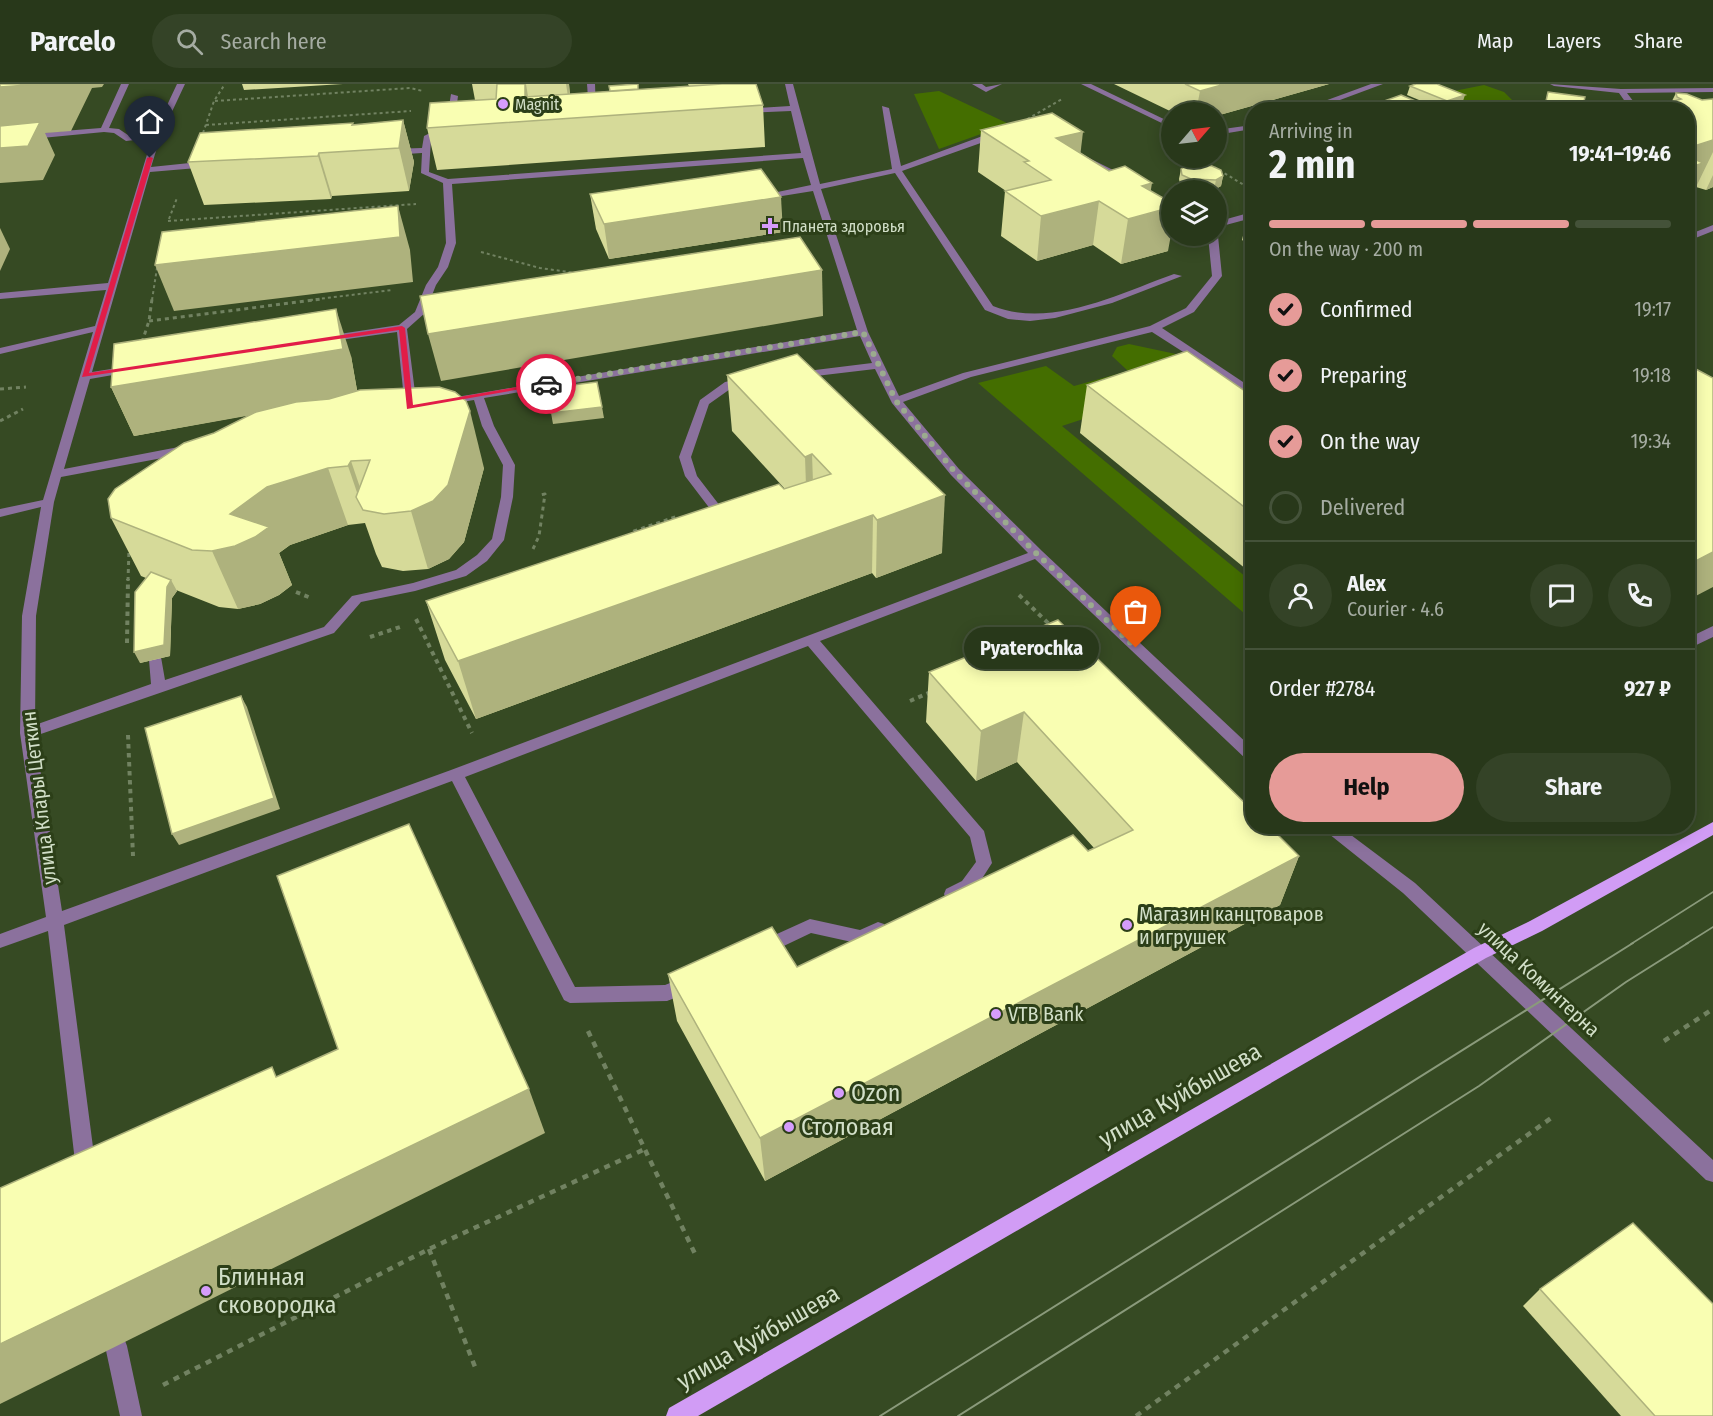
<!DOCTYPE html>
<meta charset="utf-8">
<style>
:root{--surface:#28381a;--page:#344327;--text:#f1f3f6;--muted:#a5aca2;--line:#445239;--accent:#e69b98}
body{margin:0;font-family:"Fira Sans Condensed",sans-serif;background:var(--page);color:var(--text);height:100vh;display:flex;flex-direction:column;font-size:22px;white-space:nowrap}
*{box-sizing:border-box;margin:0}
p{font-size:20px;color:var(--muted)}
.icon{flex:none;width:33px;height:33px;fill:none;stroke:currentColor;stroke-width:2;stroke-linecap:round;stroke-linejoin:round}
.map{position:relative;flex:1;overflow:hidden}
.side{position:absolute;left:1245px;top:18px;width:450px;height:732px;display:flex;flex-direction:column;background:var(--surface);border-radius:24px;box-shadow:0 3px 15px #0003,0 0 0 2px var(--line)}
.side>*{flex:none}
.needle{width:39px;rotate:62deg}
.buttons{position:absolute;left:1161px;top:18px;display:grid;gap:12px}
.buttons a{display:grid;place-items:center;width:66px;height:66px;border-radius:50%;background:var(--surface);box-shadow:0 3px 15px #0003,0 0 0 2px var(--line);font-size:30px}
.pin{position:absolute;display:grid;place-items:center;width:51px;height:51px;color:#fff;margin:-62px -26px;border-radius:50% 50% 50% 0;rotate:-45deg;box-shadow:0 0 6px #0007}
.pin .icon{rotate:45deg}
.courier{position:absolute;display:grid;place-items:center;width:60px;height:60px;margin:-30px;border:4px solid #e11d48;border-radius:50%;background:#fff;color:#222;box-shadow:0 2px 8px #0007}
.bubble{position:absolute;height:42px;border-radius:21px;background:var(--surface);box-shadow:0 3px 15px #0003,0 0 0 2px var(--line);font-size:20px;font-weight:700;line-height:42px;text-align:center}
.overview em{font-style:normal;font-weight:700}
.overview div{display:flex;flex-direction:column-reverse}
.overview{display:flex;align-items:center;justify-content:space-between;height:102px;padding:0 24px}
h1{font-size:39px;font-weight:700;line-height:45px}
.bar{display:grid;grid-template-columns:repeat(4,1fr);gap:9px 6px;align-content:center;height:72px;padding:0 24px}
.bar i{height:8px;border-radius:4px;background:var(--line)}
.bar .current{background:var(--accent)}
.bar p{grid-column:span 4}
.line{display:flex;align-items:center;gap:15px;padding:0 24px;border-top:2px solid var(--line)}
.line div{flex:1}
.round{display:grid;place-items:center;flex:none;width:63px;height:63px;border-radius:32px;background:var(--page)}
ol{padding:0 24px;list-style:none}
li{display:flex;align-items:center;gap:18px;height:66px}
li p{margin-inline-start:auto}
li .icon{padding:6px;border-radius:50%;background:var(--accent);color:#111;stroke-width:4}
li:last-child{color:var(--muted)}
li i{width:33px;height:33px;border:3px solid var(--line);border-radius:50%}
.cta{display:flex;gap:12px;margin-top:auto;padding:12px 24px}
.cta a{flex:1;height:69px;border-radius:36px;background:var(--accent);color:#111;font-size:24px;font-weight:700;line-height:69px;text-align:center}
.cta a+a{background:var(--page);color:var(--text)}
header{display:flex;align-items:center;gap:36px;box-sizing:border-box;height:84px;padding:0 30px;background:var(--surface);border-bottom:2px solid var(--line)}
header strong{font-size:28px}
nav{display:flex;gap:33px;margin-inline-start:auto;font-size:21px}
.search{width:420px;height:54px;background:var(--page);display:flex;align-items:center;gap:15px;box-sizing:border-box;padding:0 21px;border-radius:33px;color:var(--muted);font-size:22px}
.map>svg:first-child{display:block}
.green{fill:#446e00}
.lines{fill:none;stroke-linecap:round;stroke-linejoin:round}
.path-far3{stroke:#718261;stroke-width:2;stroke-dasharray:3 3;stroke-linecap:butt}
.path-far2{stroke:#718261;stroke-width:3;stroke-dasharray:4 4;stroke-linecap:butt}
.path-far1{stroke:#718261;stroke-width:4;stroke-dasharray:4.5 4.5;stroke-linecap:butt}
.path{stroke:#718261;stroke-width:4.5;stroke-dasharray:6 6;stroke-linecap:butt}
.minor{fill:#8b719d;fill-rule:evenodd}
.major{fill:#d19cf5;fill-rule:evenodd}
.tram-far1{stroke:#8a9a7b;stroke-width:1.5}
.tram{stroke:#8a9a7b;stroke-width:2}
.wall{fill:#d6da99}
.shaded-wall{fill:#aeb27d}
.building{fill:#f9feb2;stroke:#aeb27d;stroke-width:1.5}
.route{fill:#e11d48}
.done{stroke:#9bab8e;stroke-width:6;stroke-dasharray:0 10.8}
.poi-dot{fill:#d59cfb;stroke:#2c3f18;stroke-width:2}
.labels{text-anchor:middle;stroke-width:6;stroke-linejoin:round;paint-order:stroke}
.far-poi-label{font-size:16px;fill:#d2dfc8;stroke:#2c3f18;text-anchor:start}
.street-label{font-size:20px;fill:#d2dfc8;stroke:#2c3f18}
.poi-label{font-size:20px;fill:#d2dfc8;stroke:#2c3f18;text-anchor:start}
.near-poi-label{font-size:24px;fill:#d2dfc8;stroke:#2c3f18;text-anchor:start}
.near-street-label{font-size:24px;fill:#d2dfc8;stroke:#2c3f18}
</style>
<header>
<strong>Parcelo</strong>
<div class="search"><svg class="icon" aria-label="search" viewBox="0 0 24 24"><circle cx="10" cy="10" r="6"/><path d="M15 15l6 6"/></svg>Search here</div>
<nav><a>Map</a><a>Layers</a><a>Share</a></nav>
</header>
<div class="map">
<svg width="1713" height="1332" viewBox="0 0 1713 1332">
<rect width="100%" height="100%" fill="#364a23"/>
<!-- green -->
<g class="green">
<polygon points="1484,1 1504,8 1512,16 1490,25 1482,25 1444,9"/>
<polygon points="939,7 1009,40 939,65 914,10"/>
<polygon points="1129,260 1176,270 1214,292 1062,342 1252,498 1252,536 978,299 1046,282 1074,302 1128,287 1112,272 1117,263"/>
</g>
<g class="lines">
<!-- path-far3 -->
<g class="path-far3">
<polyline points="215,17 410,4 423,7"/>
<polyline points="1022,38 1062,15"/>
<polyline points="206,41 411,27"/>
<polyline points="203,49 214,17 225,0"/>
<polyline points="1204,77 1244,101"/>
<polyline points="169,135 177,114"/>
<polyline points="168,137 416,120"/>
<polyline points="481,168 540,184 576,189"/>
<polyline points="152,216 157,184"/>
<polyline points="310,216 392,206"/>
</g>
<!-- path-far2 -->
<g class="path-far2">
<polyline points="149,237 322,215"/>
<polyline points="142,258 149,237 152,215"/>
<polyline points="0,305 26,303"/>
<polyline points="0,337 23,325"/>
<polyline points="628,453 634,447 678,432"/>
<polyline points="533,465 539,452 545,410 540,411"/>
<polyline points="128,497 129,465"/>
</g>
<!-- path-far1 -->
<g class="path-far1">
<polyline points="296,508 311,514"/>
<polyline points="1019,511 1050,541"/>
<polyline points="416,535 472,649"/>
<polyline points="370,553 403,542"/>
<polyline points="127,559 128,495"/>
<polyline points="910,617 933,607"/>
<polyline points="128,651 133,772"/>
</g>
<!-- path -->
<g class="path">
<polyline points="588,947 697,1174"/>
<polyline points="1664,957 1713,925"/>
<polyline points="429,1165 477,1288"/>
<polyline points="163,1301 429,1165 645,1065"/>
<polyline points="1136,1332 1554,1032"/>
</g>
<!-- minor -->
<g class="minor">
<path d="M121 0H129L109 44 119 45 128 51 154 49 177 0H185L161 51 151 83 209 77 213 80 209 83 150 88 92 288 130 282 135 285 130 288 90 295 64 385 189 361 195 365 189 369 61 393 54 418 36 532 35 641 151 600 149 576 151 573H161L165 596 324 543 352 512 413 499 456 486 477 471 492 455 501 413 503 381 482 342 474 316 443 321 439 320V316L857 246 813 107 758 116 753 113 811 101 803 74 452 100 456 159 448 183 436 201 425 229 407 245 417 324 415 326 411 327 405 324 397 248 326 258 321 255 326 252 399 241 415 228 426 201 438 183 446 159 443 99 421 89 422 69 391 71 387 68 391 65 422 64 424 52 446 41 451 10 458 12 454 42 431 55 429 88 448 95 801 69 791 27 744 29 740 27 744 25 790 22 785 0H793L820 100 892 85 882 22 889 24 901 82 988 50 1001 51V55H992L902 87 993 222C1051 245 1118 210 1174 190L1182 192 1112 219 1055 234 1030 237 1008 235 985 226 895 89 821 105 868 248 899 312 963 289 1150 242 1186 224 1212 192 1208 152H1218L1222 192 1194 228 1162 244 1252 304V312L1152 248 971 293 903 318 959 385 1042 467 1252 664V677L1247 676 1035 475 820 557 984 747 992 779 974 807 952 817 946 815 944 810 946 805 962 797 976 778 970 753 808 562 465 693 575 903 665 901 690 891 696 893 699 898C694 908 677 913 667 917L570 919 564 916 452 697 64 841 96 1086 93 1093 86 1095 79 1093 76 1086 48 847 0 864V850L46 833 20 649 22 532 41 423 0 433V425L43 416 93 248 0 270V264L95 242 106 206 0 215V209L108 199 152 54 126 57 114 49 104 48 0 58V52L101 44ZM860 252 872 279 799 288 794 291 799 294 875 285 892 319 951 391 1028 469 451 686 62 827 35 652 334 549 361 518 415 507 466 492 487 477 504 456 513 413 515 381 494 342 484 314Z"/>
<polygon points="587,0 595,0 596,29 589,27"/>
<polygon points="972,0 982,0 986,3 1002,0 986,8"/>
<polygon points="1081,0 1091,0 1172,39 1172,44"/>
<polygon points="1371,0 1383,0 1313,26 1300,26"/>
<polygon points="1550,0 1621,5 1713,4 1713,8 1627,9 1640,26 1631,26 1619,9 1554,2"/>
<polygon points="1252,41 1252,45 1216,51 1216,46"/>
<polygon points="1083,71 1131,95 1132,97 1125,99 1080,76 1079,74"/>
<polygon points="1252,128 1252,134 1222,142 1216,147 1216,138"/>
<polygon points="1713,141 1713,147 1688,157 1688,151"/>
<polygon points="748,293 754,296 752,298 733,303 709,320 691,373 697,392 727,431 721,435 717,434 685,392 679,373 700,316 725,298"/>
<polygon points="1713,542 1713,553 1688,565 1688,554"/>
<polygon points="1319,742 1339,742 1415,799 1713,1076 1713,1098 1706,1096 1403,809"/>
<polygon points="810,835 860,846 878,838 884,840 886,845 884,850 861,860 811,849 769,869 763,871 757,869 754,864 757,859"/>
<polygon points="116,1251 124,1254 127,1262 142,1332 120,1332 105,1262 108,1254"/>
</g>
<!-- major -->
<polygon class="major" points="1713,738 1713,751 1542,847 1486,874 698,1332 666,1332 669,1324 1474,864 1530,837"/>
<!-- tram-far1 -->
<g class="tram-far1">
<polyline points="1631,860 1713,808"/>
<polyline points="1686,860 1713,843"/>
</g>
<!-- tram -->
<g class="tram">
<polyline points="880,1332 1633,859"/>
<polyline points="958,1332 1479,1002 1626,898 1688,859"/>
</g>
</g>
<!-- wall -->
<g class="wall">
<polygon points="242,0 343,0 244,6"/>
<polygon points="472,0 569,0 570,10 689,2 688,0 756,0 763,21 765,63 437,86 427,44 475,16"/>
<polygon points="1114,0 1329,0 1216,32 1216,28 1172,28"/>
<polygon points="1410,2 1462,20 1447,26 1443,26 1407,11"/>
<polygon points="1676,9 1702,16 1713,15 1713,103 1706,106 1696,103 1691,105 1688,112 1688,26 1644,26 1647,18 1663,20 1672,17"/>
<polygon points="403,36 414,78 409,107 332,112 331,115 204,121 188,78 353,39 353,41"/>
<polygon points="981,46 1081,69 1109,87 1151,107 1168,167 1121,180 1093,161 1037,177 1001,152 1005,107 1006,107 978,88"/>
<polygon points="1181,85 1223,92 1221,102 1214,106 1189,105 1180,100 1179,95"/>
<polygon points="590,110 783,148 609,175 596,145"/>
<polygon points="1252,112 1252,163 1242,156"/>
<polygon points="351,272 357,306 484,384 464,458 449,475 428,485 403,487 382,483 376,470 365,439 348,441 290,461 279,469 292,501 279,511 260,520 238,525 219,523 176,506 177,507 172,514 170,572 140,579 146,494 141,492 111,434 214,349 249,331 134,352 111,303"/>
<polygon points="727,291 942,469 876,494 872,489 476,635 445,576 426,517 785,405 732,347"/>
<polygon points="1087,301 1252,312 1252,490 1080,349"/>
<polygon points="1058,536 1299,772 1280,821 765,1097 677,937 668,890 797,883 1094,764 1017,678 976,697 926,638 929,588"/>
<polygon points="1540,1205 1713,1332 1621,1332 1523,1222"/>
</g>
<!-- shaded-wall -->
<g class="shaded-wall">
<polygon points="42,0 104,0 102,3 92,4 71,47 45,49 55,71 43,96 0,99 0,3"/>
<polygon points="525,0 526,0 532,37 525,13"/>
<polygon points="566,0 569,0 571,32"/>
<polygon points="1225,0 1329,0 1216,32 1216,28 1196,28 1200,7"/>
<polygon points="1465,11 1462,20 1445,26 1447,17"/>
<polygon points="403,36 414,78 409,107 399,64"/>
<polygon points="1083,48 1078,90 1056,54"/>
<polygon points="1713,56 1713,68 1696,103 1691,105 1688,112 1688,64"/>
<polygon points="319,69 332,112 331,115 318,72"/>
<polygon points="1713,91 1713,103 1706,106"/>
<polygon points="1223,92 1221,102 1214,106 1216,96"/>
<polygon points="1152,99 1147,130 1172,123 1172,145 1168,167 1121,180 1128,135 1142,102"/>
<polygon points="781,113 783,148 609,175 604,140"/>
<polygon points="1099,117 1093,161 1037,177 1041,132"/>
<polygon points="398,122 410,166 413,198 174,227 155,181"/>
<polygon points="0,144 10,165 0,187"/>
<polygon points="822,186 823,232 441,297 428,250"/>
<polygon points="336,225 351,272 358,312 134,352 111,303"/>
<polygon points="602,323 604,334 553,340 551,329"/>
<polygon points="470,327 484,384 464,458 449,475 428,485 411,427"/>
<polygon points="812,370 814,427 807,430 805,373"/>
<polygon points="351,377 368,427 363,426 348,382"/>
<polygon points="328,384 348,441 290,461 279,469 292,501 279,511 260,520 238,525 212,467 230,430 267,403"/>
<polygon points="945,411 942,469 876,494 877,436"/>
<polygon points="873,431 872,489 476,635 458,577"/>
<polygon points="1713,468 1713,503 1688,516 1688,481"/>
<polygon points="171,496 177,507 172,514 170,572 140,579 134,568"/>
<polygon points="241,612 247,623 280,725 179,761 172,750"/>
<polygon points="1024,628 1017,678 976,697 981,647"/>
<polygon points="1299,772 1280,821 765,1097 760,1054"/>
<polygon points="529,1005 545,1049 0,1320 0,1260"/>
</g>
<!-- building -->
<g class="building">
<polygon points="0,0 42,0 0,3"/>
<polygon points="497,0 525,0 525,13 722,0 756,0 763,21 427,44 430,19 496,15"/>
<polygon points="638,0 638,5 610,7 609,2"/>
<polygon points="1185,0 1225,0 1200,7"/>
<polygon points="1416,0 1437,0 1465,11 1447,17 1410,2"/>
<polygon points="1548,8 1585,13 1582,26 1544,26"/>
<polygon points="1676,9 1687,10 1702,16 1713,15 1713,56 1688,64 1688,26 1645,26 1653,23 1648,21 1647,18 1663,20 1681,15 1677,13"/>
<polygon points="1401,11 1437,26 1359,26"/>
<polygon points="1052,29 1083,48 1056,54 1109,87 1125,82 1152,99 1142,102 1172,119 1172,123 1128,135 1099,117 1041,132 1005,107 1051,96 1024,78 1029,77 981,46"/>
<polygon points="403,36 399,64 319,69 318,72 188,78 200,49 353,39 352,41"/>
<polygon points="40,38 28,62 0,64 0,42"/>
<polygon points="1688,72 1703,79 1688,84"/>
<polygon points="1199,80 1212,82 1221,86 1223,92 1216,96 1191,95 1182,91 1181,85 1187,81"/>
<polygon points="761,85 781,113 604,140 590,110"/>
<polygon points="398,122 400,153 155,181 162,148"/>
<polygon points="800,153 822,186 428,250 420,212"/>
<polygon points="336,225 343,265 111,303 114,260"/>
<polygon points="1187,267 1252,312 1252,429 1087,301"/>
<polygon points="797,270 945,411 877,436 873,431 458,577 426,517 779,400 784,405 831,390 812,370 805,373 727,291"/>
<polygon points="1692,283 1713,294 1713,468 1688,481 1688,285"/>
<polygon points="597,298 602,323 551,329 548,304"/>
<polygon points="439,303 455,308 466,317 470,327 448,401 433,417 411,427 384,430 363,426 356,413 370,376 351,377 348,382 328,384 267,403 230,430 269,443 255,453 235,462 212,467 192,466 111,434 108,415 115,405 184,359 214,349 256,328 296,318 329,315 360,306"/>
<polygon points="151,488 171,496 167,503 164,561 134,568 135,508"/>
<polygon points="1058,536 1252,726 1252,742 1269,742 1299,772 760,1054 668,890 772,843 797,883 1073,751 1088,767 1133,746 1024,628 981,647 929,588"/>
<polygon points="241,612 274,714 172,750 145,644"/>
<polygon points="409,740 529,1005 0,1260 0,1104 272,983 276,993 338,965 277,792"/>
<polygon points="1633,1139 1713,1220 1713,1332 1655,1332 1540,1205"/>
</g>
<!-- route -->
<polygon class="route" points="150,73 153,74 89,289 402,242 405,244 413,321 546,298 550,300 407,325 399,246 82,293 147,74"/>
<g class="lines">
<!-- done -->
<polyline class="done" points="546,300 863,248 896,317 955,388 1037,470 1136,564"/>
</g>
<!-- markers -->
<g class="poi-dot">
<circle cx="503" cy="20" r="6"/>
<path d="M767 133h6v6h6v6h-6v6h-6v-6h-6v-6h6z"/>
<circle cx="1127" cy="841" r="6"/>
<circle cx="996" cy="930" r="6"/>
<circle cx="839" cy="1009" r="6"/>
<circle cx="789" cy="1043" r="6"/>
<circle cx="206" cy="1207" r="6"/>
</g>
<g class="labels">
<!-- far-poi labels -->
<g class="far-poi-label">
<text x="515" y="26">Magnit</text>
<text x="782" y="148">Планета здоровья</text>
</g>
<!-- street labels -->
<g class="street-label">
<text transform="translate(39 714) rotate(-97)" y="7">улица Клары Цеткин</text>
<text transform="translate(1539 895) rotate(43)" y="7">улица Коминтерна</text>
</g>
<!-- poi labels -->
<g class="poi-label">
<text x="1139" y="837">Магазин канцтоваров<tspan x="1139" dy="23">и игрушек</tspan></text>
<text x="1008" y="937">VTB Bank</text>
</g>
<!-- near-poi labels -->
<g class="near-poi-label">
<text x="851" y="1017">Ozon</text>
<text x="801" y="1051">Столовая</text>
<text x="218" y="1201">Блинная<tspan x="218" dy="28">сковородка</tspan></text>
</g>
<!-- near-street labels -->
<g class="near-street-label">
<text transform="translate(1180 1011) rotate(-30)" y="8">улица Куйбышева</text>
<text transform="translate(758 1253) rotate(-30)" y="8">улица Куйбышева</text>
</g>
</g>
</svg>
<div class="buttons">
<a><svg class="needle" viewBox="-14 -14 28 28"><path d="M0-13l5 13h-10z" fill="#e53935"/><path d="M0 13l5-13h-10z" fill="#a5aca2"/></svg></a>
<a><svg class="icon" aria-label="layers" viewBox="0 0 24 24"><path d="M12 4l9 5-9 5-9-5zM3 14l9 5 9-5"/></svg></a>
</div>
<div class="pin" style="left:1136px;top:564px;background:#ea580c"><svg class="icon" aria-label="bag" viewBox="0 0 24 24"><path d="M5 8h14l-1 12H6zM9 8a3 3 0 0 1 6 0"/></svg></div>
<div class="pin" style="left:150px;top:74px;background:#1f2937"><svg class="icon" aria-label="home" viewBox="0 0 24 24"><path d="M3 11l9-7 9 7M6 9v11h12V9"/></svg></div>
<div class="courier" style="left:546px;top:300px"><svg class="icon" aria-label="car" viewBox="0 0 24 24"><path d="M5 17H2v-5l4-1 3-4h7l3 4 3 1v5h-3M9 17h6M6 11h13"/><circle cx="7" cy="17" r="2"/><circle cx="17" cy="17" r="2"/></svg></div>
<div class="bubble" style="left:964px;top:543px;width:135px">Pyaterochka</div>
<section class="side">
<div class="overview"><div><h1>2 min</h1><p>Arriving in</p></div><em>19:41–19:46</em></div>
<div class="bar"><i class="current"></i><i class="current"></i><i class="current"></i><i></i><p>On the way · 200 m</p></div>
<ol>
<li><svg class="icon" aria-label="check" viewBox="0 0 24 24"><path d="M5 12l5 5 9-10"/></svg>Confirmed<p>19:17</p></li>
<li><svg class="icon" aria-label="check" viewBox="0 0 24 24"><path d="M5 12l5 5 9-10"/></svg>Preparing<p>19:18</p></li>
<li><svg class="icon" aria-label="check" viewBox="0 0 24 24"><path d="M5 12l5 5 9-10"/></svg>On the way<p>19:34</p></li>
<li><i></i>Delivered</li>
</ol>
<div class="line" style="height:108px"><a class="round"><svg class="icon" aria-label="person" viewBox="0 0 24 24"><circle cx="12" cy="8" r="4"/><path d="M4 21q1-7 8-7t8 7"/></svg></a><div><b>Alex</b><p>Courier · 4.6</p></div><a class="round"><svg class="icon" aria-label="chat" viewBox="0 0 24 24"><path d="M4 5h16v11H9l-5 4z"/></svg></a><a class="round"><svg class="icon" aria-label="phone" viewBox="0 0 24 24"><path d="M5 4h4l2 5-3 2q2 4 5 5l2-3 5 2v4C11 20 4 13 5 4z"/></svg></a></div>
<div class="line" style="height:78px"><div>Order #2784</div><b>927 ₽</b></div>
<div class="cta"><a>Help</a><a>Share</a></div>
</section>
</div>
